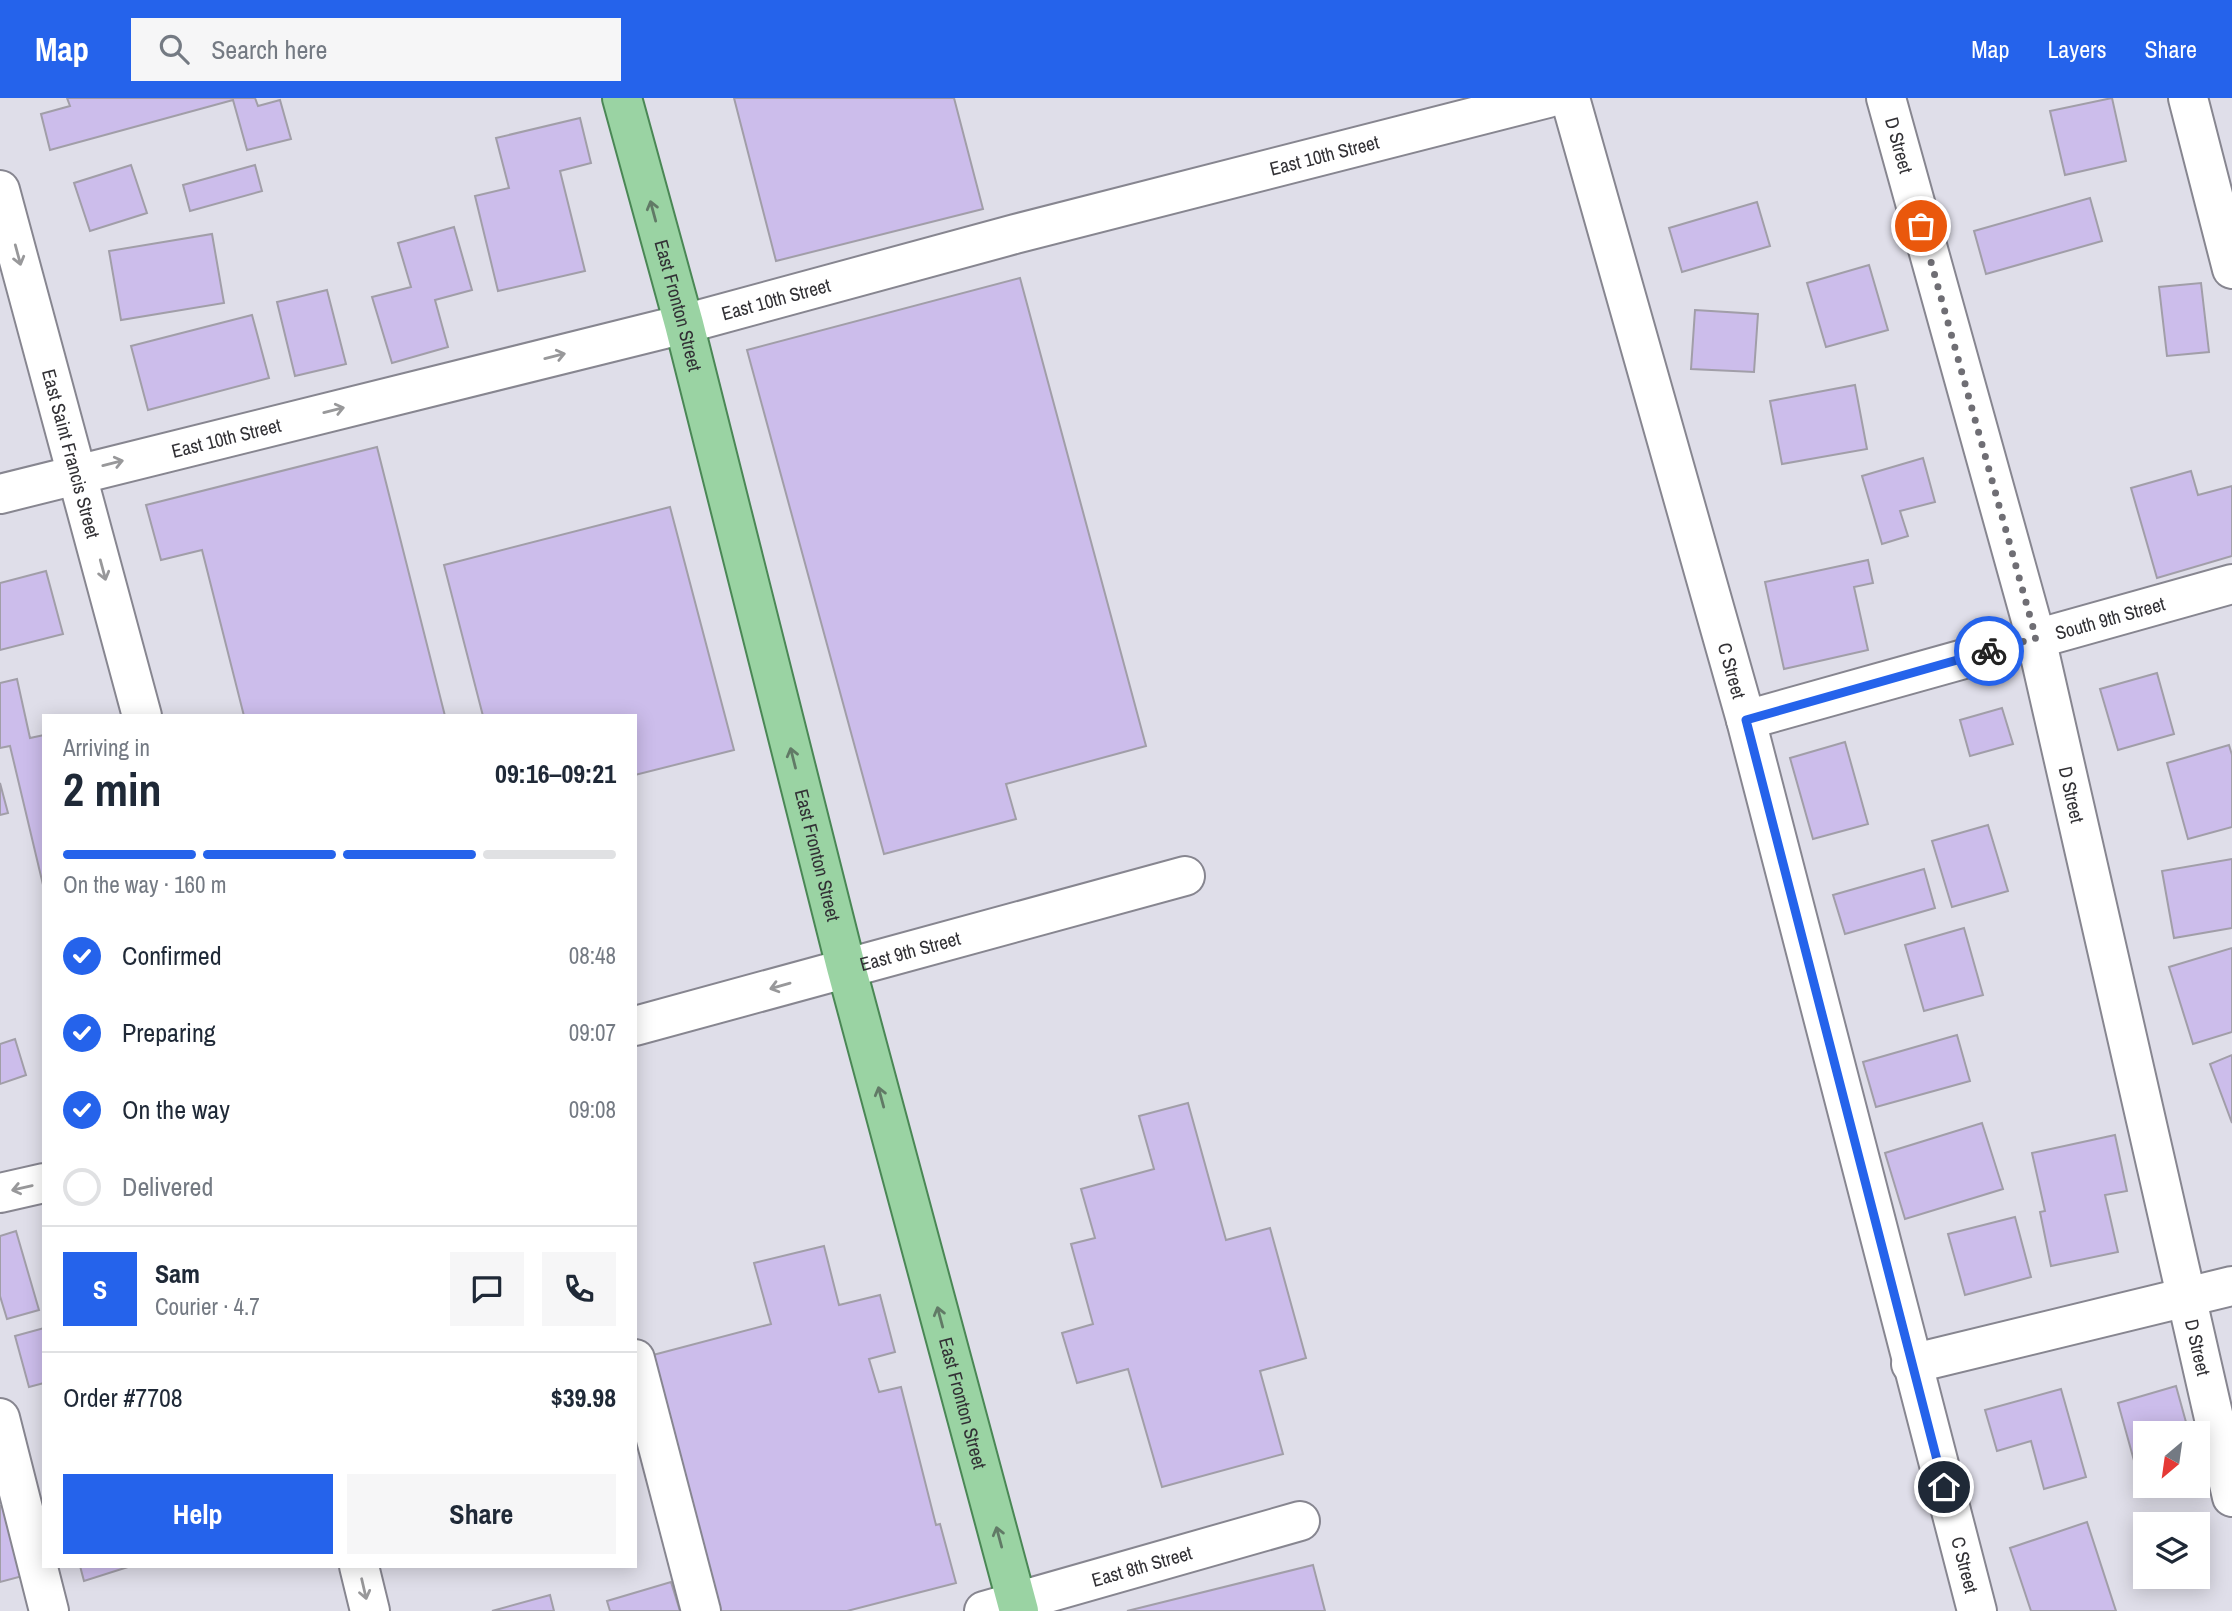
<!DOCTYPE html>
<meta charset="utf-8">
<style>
:root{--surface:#fff;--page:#f6f6f7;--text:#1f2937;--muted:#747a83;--line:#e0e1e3;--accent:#2563eb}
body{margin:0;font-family:"Archivo Narrow",sans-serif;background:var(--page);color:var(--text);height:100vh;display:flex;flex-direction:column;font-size:26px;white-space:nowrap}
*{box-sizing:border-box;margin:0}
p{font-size:23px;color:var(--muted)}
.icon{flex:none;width:38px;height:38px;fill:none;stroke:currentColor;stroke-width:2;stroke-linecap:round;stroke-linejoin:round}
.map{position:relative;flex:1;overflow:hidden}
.panel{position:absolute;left:42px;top:616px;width:595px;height:854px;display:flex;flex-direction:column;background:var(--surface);border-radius:0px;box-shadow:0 4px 18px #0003}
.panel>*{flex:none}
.needle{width:46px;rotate:209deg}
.buttons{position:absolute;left:2133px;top:1323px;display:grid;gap:14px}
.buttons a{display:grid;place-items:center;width:77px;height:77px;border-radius:0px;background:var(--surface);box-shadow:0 4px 18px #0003;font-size:35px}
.pin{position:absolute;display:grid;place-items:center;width:60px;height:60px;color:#fff;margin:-30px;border:4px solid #fff;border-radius:50%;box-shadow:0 2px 7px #0007}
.courier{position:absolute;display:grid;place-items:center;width:70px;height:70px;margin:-35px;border:5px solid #2563eb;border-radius:50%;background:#fff;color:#222;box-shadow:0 2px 9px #0007}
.overview em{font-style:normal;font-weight:700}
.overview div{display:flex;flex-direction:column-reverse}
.overview{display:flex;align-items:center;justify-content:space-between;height:119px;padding:0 21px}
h1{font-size:46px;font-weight:700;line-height:52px}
.bar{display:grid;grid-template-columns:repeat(4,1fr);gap:10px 7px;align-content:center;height:84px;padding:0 21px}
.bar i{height:9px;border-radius:5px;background:var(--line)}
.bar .selected{background:var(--accent)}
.bar p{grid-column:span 4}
.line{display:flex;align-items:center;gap:18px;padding:0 21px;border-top:2px solid var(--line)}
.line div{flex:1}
.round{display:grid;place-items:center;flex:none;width:74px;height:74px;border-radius:0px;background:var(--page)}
ol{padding:0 21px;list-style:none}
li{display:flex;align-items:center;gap:21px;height:77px}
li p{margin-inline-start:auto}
li .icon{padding:7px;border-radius:50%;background:var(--accent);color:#fff;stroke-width:4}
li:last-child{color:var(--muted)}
li i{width:38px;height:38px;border:4px solid var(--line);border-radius:50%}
.action{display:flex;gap:14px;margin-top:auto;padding:14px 21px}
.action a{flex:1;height:80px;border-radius:0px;background:var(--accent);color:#fff;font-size:28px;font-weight:700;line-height:80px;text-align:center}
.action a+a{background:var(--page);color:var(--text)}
header{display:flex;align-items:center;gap:42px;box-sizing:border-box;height:98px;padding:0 35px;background:var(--accent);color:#fff}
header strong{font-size:33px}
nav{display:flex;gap:38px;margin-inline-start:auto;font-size:24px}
.search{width:490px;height:63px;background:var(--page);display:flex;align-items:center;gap:18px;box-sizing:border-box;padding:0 24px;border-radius:0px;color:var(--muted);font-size:26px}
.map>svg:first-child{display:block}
.building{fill:#ccbdeb;stroke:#a19ea8;stroke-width:2}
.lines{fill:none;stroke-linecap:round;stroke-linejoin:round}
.minor-casing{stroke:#878690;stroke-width:42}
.major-casing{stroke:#4a8755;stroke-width:42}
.minor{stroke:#fff;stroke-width:38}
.major{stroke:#9ad3a3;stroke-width:38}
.oneway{stroke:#617a66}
.oneway2{stroke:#98989a}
.done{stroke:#6f6e74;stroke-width:7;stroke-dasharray:0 12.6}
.route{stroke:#2563eb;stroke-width:9}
.labels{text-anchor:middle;stroke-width:6;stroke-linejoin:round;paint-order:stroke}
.street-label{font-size:19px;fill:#323135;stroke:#ececf7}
</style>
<header>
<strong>Map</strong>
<div class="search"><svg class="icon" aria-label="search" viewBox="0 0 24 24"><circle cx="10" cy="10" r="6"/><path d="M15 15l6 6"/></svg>Search here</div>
<nav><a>Map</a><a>Layers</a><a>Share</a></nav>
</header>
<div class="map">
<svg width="2232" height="1513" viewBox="0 0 2232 1513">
<rect width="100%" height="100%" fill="#dfdee9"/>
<!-- building -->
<g class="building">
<polygon points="67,0 255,0 258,8 280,2 291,41 247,52 233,2 50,52 41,16 70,8"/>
<polygon points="734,0 954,0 983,111 776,163"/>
<polygon points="2112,0 2126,63 2065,77 2050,13"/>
<polygon points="580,20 591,65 560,73 585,173 498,193 475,98 509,90 496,40"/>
<polygon points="131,67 147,115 90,133 74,85"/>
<polygon points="255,67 262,93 190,113 183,87"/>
<polygon points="2090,100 2102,143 1986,176 1974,133"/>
<polygon points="1757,104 1770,148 1682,174 1669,130"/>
<polygon points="454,129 472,192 435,202 448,249 392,265 372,199 411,189 398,145"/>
<polygon points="212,136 224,205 121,222 109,153"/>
<polygon points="1869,167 1888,232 1826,249 1807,185"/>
<polygon points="1020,180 1146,648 1006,686 1016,721 884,756 747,252"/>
<polygon points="2201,185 2209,254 2167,258 2159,189"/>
<polygon points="327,192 346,266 295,278 277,204"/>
<polygon points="1695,212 1758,216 1754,274 1691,271"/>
<polygon points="252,217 269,280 148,312 131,248"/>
<polygon points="1855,287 1867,351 1782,366 1770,303"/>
<polygon points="377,349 445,618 244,618 202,452 161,462 146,407"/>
<polygon points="1923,360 1935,404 1900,413 1908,438 1882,446 1862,378"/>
<polygon points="2191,373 2198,397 2232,388 2232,458 2157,480 2131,390"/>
<polygon points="670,409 734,652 635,677 635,618 483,618 444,467"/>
<polygon points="1868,462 1873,485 1854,489 1868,552 1784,571 1765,484"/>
<polygon points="46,473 63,536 0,552 0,485"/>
<polygon points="2157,575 2174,636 2118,652 2100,591"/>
<polygon points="17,581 30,640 44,637 44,791 10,648 0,650 0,585"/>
<polygon points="2002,610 2013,646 1970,658 1960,622"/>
<polygon points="1845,644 1868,726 1813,741 1790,660"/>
<polygon points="2229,647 2232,657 2232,729 2188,741 2167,665"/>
<polygon points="0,685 8,715 0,717"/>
<polygon points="1988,727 2008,793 1952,809 1932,743"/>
<polygon points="2232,761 2232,830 2174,840 2162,773"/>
<polygon points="1924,771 1935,810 1845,836 1833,797"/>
<polygon points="1964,830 1983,897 1924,913 1905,847"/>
<polygon points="2232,850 2232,934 2193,946 2169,869"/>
<polygon points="1957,937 1970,983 1876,1009 1863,964"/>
<polygon points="15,941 26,977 0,986 0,946"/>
<polygon points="2232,957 2232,1025 2210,966"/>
<polygon points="1188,1005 1226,1142 1270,1130 1306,1260 1260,1273 1283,1356 1162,1389 1128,1271 1077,1285 1062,1235 1093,1226 1071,1146 1095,1140 1081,1091 1154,1071 1139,1018"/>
<polygon points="1982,1025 2003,1091 1905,1121 1885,1055"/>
<polygon points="2115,1037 2127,1093 2105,1097 2118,1154 2051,1168 2040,1114 2045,1113 2032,1055"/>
<polygon points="2015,1119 2031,1179 1965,1197 1948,1136"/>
<polygon points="16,1133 39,1212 7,1221 0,1198 0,1138"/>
<polygon points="824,1148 839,1207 880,1197 895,1254 869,1261 879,1294 901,1289 936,1427 940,1426 956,1485 847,1513 719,1513 653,1257 771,1226 754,1165"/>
<polygon points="44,1230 44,1285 29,1289 15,1238"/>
<polygon points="2176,1288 2189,1335 2146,1335 2146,1388 2169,1388 2143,1395 2118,1305"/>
<polygon points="2061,1291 2086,1379 2044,1391 2031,1343 1997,1353 1985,1312"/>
<polygon points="11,1405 30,1476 0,1484 0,1408"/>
<polygon points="2087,1424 2116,1513 2031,1513 2010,1450"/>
<polygon points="2146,1454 2146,1479 2176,1479 2141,1486 2135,1457"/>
<polygon points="1313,1467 1325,1513 1127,1513"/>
<polygon points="80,1468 128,1468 128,1469 84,1483"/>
<polygon points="671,1484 680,1513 610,1513 607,1503"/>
<polygon points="550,1497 554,1513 492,1513"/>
</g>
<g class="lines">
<!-- minor casing -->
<g class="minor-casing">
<g id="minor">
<path id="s1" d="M1570 0 1746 622 1977 1513"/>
<path id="s2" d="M1886 0 2036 540 2232 1399"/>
<polyline points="2188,0 2232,171"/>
<path id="s3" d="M0 92 142 618"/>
<path id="s4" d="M0 396 684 226 1015 136 1548 0"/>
<path id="s5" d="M1746 622 2232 486"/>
<path id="s6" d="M635 928 1185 778"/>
<polyline points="0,1095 44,1085"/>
<polyline points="635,1261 701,1513"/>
<polyline points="1911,1266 2232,1188"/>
<polyline points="0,1320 49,1513"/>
<polyline points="359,1468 370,1513"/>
<path id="s7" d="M984 1513 1300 1423"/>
</g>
</g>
<!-- major casing -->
<g class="major-casing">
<g id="major">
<path id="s8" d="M622 0 684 226 846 869 1019 1513"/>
</g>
</g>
<!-- minor -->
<use href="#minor" class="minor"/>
<!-- major -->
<use href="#major" class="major"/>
</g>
<!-- one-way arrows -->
<defs><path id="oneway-shaft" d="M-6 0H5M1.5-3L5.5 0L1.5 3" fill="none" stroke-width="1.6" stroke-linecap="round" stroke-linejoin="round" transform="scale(1.75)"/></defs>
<g class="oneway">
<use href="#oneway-shaft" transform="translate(653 113) rotate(-105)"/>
<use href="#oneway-shaft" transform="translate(793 660) rotate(-104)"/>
<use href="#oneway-shaft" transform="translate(881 999) rotate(-105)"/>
<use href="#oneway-shaft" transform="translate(940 1219) rotate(-105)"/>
<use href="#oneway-shaft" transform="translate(999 1439) rotate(-105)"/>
</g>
<g class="oneway2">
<use href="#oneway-shaft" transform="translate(18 157) rotate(75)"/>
<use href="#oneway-shaft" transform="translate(555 258) rotate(-14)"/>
<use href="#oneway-shaft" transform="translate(334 312) rotate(-14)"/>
<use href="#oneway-shaft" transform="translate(113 365) rotate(-14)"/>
<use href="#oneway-shaft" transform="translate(103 472) rotate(75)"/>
<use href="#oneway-shaft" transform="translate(780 888) rotate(164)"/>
<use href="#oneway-shaft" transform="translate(22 1090) rotate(167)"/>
<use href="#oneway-shaft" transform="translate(364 1491) rotate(77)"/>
</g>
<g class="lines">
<!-- done -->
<polyline class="done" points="1921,128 2036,540 1989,553"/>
<!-- route -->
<polyline class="route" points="1944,1389 1746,622 1989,553"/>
</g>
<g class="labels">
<!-- street labels -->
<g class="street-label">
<text dy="7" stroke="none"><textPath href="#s2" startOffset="49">D Street</textPath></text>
<text dy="7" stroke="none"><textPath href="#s4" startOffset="1367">East 10th Street</textPath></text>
<text dy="7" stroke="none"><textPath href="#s4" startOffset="800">East 10th Street</textPath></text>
<text dy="7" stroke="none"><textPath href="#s8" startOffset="215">East Fronton Street</textPath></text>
<text dy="7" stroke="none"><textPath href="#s4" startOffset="233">East 10th Street</textPath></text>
<text dy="7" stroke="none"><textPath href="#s3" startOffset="273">East Saint Francis Street</textPath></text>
<text dy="7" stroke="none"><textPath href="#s5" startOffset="378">South 9th Street</textPath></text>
<text dy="7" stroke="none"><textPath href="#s1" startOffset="595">C Street</textPath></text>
<text dy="7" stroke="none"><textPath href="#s2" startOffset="721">D Street</textPath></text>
<text dy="7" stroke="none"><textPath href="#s8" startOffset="782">East Fronton Street</textPath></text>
<text dy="7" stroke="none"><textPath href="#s6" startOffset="285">East 9th Street</textPath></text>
<text dy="7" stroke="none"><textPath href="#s2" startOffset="1288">D Street</textPath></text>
<text dy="7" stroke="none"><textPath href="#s8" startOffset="1349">East Fronton Street</textPath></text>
<text dy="7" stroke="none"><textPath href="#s1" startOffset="1519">C Street</textPath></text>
<text dy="7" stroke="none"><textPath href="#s7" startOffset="164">East 8th Street</textPath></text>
</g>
</g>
</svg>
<div class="buttons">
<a><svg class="needle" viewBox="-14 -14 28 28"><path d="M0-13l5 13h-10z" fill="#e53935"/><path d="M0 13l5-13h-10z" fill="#747a83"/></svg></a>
<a><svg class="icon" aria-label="layers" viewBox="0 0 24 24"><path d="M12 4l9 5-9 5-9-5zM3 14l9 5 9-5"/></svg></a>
</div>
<div class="pin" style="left:1921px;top:128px;background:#ea580c"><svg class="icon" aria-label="bag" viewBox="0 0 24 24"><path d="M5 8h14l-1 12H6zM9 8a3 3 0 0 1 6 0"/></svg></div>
<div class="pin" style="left:1944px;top:1389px;background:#1f2937"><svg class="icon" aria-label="home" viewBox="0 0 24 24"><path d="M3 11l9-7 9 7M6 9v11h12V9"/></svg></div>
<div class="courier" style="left:1989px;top:553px"><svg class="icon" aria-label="bike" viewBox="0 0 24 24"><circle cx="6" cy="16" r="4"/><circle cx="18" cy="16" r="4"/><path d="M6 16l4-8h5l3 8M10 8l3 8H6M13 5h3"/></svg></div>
<section class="panel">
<div class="overview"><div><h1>2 min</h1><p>Arriving in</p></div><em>09:16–09:21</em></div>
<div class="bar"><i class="selected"></i><i class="selected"></i><i class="selected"></i><i></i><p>On the way · 160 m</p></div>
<ol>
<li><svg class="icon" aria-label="check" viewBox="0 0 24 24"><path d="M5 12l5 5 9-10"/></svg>Confirmed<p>08:48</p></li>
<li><svg class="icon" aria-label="check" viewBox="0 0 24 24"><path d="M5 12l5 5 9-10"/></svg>Preparing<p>09:07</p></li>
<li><svg class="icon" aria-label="check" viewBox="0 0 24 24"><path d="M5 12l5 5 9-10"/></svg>On the way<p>09:08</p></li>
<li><i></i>Delivered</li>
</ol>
<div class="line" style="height:126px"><b class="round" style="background:var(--accent);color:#fff">S</b><div><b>Sam</b><p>Courier · 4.7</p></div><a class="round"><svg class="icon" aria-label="chat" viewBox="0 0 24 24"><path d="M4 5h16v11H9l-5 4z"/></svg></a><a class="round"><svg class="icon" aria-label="phone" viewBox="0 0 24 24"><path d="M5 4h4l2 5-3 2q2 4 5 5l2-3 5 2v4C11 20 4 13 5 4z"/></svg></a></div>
<div class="line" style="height:91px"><div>Order #7708</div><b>$39.98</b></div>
<div class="action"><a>Help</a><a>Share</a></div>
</section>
</div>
